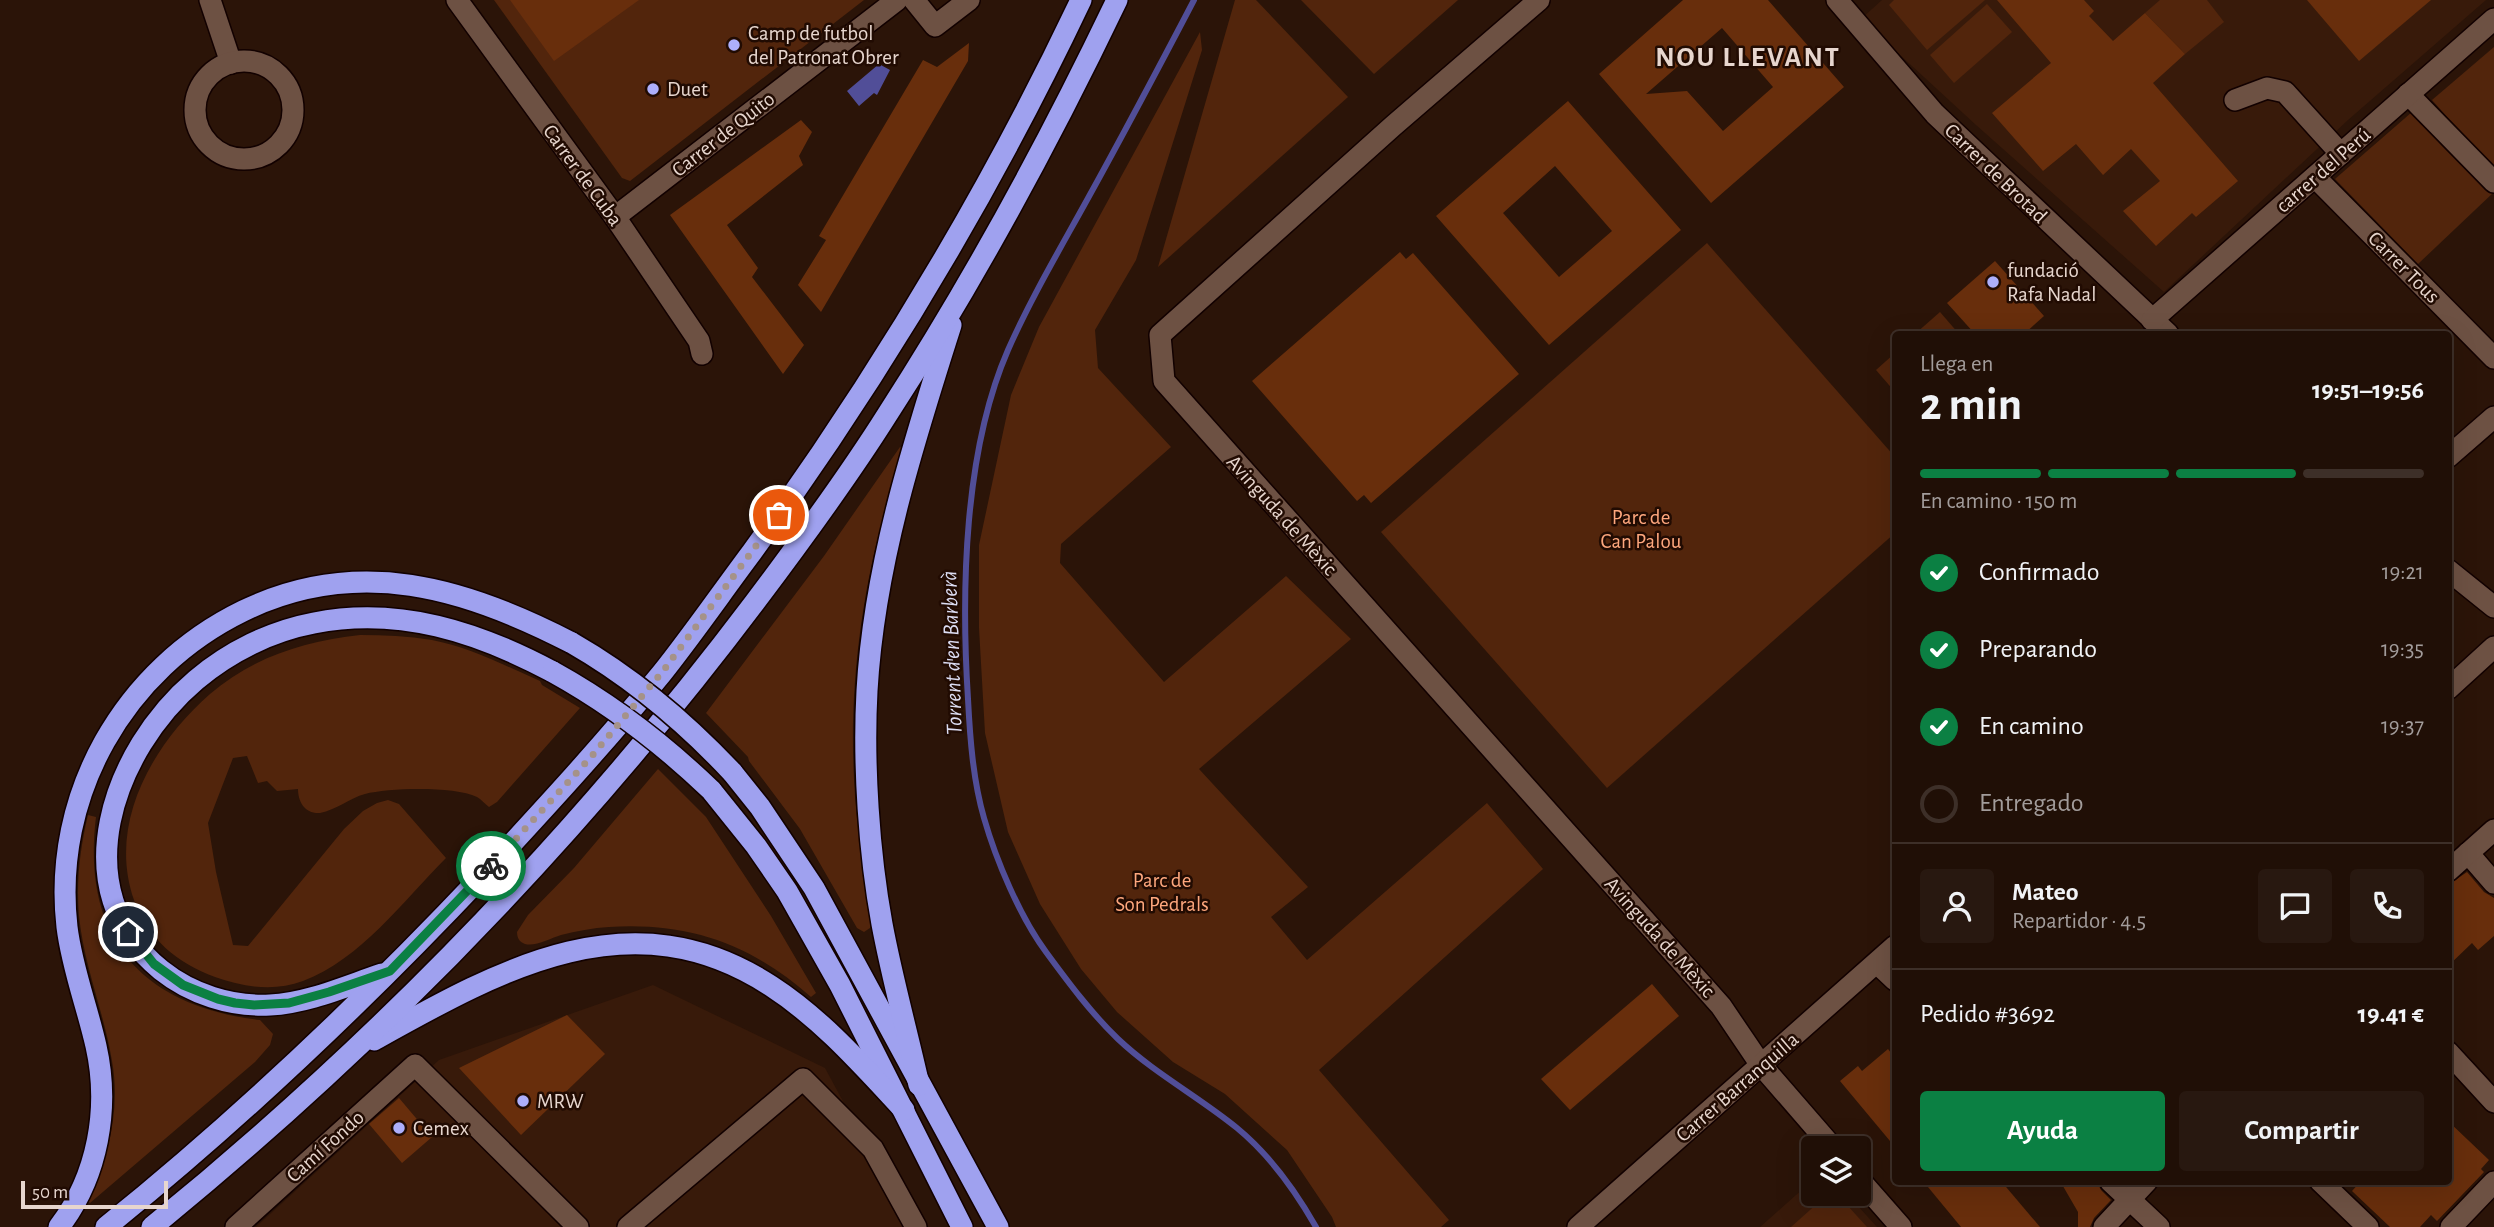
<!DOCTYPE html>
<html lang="es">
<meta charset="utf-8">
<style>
:root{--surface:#200f06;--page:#281810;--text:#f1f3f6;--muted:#a29c9b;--line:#3d2f28;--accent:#0b8043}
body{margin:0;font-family:"Alegreya Sans",sans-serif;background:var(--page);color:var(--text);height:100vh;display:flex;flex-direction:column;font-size:26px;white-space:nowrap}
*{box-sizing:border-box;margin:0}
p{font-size:23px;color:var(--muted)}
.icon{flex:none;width:38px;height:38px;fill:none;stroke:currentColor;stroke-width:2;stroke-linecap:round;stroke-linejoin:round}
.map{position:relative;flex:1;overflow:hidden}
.drawer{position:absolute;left:1892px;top:331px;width:560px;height:854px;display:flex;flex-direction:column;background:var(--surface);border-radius:7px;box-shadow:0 7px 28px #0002,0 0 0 2px var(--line)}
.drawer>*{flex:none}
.tools{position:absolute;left:1801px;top:1136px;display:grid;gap:14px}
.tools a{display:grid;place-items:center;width:70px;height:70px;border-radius:7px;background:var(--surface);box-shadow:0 7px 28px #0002,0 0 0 2px var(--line);font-size:35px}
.scale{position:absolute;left:21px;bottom:18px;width:147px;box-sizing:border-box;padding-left:7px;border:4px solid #e7d6ce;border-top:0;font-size:19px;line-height:24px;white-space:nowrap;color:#e7d6ce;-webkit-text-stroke:5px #210b02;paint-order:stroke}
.pin{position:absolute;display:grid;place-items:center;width:60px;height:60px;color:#fff;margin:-30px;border:4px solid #fff;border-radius:50%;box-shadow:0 2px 7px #0007}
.courier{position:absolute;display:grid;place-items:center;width:70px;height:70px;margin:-35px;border:5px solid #0b8043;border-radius:50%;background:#fff;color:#222;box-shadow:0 2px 9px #0007}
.summary em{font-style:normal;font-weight:700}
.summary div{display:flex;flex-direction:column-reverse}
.summary{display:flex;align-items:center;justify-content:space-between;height:119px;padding:0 28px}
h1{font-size:46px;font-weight:700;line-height:52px}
.bar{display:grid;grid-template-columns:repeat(4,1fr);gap:10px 7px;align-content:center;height:84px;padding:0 28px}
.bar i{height:9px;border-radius:5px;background:var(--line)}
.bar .selected{background:var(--accent)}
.bar p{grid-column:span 4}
.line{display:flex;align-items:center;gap:18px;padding:0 28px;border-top:2px solid var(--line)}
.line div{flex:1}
.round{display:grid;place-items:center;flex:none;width:74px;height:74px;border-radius:7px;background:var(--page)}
ol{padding:0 28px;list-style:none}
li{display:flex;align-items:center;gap:21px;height:77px}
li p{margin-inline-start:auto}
li .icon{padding:7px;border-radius:50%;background:var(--accent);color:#fff;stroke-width:4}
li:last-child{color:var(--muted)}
li i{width:38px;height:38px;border:4px solid var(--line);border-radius:50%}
.cta{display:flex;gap:14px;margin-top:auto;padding:14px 28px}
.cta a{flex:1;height:80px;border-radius:7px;background:var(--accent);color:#fff;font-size:28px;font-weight:700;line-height:80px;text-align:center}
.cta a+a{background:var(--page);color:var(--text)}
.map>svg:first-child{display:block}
.built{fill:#381a0a}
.green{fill:#52250c}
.water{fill:#514e98}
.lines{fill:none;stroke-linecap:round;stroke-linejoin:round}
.stream{stroke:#514e98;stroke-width:6}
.building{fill:#682e0c;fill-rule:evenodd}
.minor-casing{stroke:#120100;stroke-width:24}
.highway-casing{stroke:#120100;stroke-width:24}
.minor{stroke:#6d5143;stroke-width:21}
.highway{stroke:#9fa1ef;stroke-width:21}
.highway-bridge-casing{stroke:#120100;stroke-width:24;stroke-linecap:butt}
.highway-bridge{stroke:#9fa1ef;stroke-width:21}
.done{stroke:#a59289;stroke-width:7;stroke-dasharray:0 12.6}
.route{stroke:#0b8043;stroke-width:9}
.poi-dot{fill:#adaffb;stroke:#210b02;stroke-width:2.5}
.labels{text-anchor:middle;stroke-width:5;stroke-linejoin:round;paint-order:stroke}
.poi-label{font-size:21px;fill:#e7d6ce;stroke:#210b02;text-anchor:start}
.street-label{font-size:21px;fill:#e7d6ce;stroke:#210b02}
.park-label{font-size:21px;fill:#fea77d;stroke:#210b02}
.water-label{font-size:23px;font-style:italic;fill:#dcddf3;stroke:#210b02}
.district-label{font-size:28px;font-weight:bold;letter-spacing:2px;fill:#e7d6ce;stroke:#210b02}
</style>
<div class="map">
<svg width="2494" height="1227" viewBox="0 0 2494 1227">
<rect width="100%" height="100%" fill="#2b1408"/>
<!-- built -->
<g class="built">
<polygon points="1882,0 2486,0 2348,120 2164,292 1976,125 1861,19"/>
<polygon points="653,985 825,1068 911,1227 256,1227 439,1060"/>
<polygon points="1813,1180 1813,1194 1847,1194 1877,1227 1760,1227"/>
</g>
<!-- green -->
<g class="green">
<polygon points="494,0 864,0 630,181 622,178"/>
<polygon points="1235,0 1256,0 1348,97 1158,267"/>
<polygon points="1301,0 1458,0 1374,74"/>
<polygon points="1894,0 1985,0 1927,50 1889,5"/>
<polygon points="2160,0 2207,0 2224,22 2185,54 2145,13"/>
<polygon points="1987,4 2012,32 1954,83 1930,55"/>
<polygon points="1200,32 1202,50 1136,260 1095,330 1098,368 1171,447 1061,544 1060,563 1164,682 1286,576 1351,639 1199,769 1308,887 1271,917 1307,960 1487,803 1543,869 1319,1070 1449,1220 1441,1227 1336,1227 1332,1217 1287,1150 1225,1094 1173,1062 1117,1012 1081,969 1040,904 1008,832 985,733 979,628 979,545 1011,395 1039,327"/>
<polygon points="2494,47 2494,170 2432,100"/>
<polygon points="2412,112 2494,192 2418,264 2335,179"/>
<polygon points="1707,243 1895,457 1895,533 1607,788 1381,532"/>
<polygon points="1940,312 1959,334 1915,334"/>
<polygon points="1895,353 1895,392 1876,370"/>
<path d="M900 447 905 450C867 550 848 672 854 779 856 827 865 874 871 922L870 928 864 932 857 928 800 829 749 761 748 757 706 713 824 556Z"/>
<path d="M360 635C384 635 408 636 432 640 469 647 506 666 540 681L542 685 580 708 497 802 489 807C485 804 481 799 477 797 454 786 389 788 365 794 350 798 336 810 320 813 305 814 298 802 298 789L277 791 267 781 258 783 247 756 233 758 208 823 216 872 233 945 248 946 344 829 363 811 377 803 388 800 399 804 446 858C403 901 361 959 303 981 274 992 243 987 215 977 177 963 148 939 134 900 107 823 153 744 210 694 253 657 305 641 360 635Z"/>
<path d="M658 769 706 817 771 916 816 993 811 997C751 944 689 922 609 927 593 928 576 931 561 935 551 938 535 947 525 944 519 942 517 937 517 932L528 915 574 868Z"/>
<path d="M88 815 96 817C81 938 142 1006 260 1020L273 1034 270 1045 255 1062 90 1203 88 1201C108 1157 121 1111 112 1061 104 1012 84 966 79 916 76 881 80 849 88 815Z"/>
<polygon points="1828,1194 1837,1194 1867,1227 1791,1227"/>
</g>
<!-- water -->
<polygon class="water" points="879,64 890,70 877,95 874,93 859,106 847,91"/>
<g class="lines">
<!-- stream -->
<path class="stream" d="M1194 0C1159 67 1124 133 1087 200 1060 249 1031 298 1008 350 964 451 961 590 968 699 970 738 973 780 984 818 996 860 1020 917 1046 952 1068 982 1091 1013 1118 1039 1154 1073 1199 1097 1237 1128 1271 1156 1295 1190 1316 1227"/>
</g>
<!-- building -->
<g class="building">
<polygon points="510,0 639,0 554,61"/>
<path d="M1683 0H1768L1844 87 1711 203 1599 74ZM1722 28 1773 87 1723 131 1687 91 1646 94Z"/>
<polygon points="1997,0 2084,0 2094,11 2089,16 2113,41 2145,13 2185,54 2153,83 2238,181 2196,217 2192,213 2156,246 2123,211 2160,181 2131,149 2103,175 2076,144 2043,171 1992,113 2051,63"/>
<polygon points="2307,0 2431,0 2359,61"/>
<polygon points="969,43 968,61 821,312 798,285 826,240 819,236 923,60 937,67"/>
<path d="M1568 101 1681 230 1549 345 1436 216ZM1555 166 1612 231 1559 277 1503 213Z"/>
<polygon points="801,120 812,132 799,156 803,165 727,225 758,268 752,277 804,345 783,374 670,215"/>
<polygon points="1400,252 1406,259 1413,253 1519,374 1371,503 1364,495 1357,501 1252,381"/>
<polygon points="1995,261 2044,316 2024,334 1975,334 1947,303"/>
<polygon points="2467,872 2484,892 2494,898 2494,936 2478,950 2472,943 2448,966 2448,885"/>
<polygon points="1652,984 1679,1016 1570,1110 1541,1079"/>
<polygon points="567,1015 605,1054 521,1135 459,1068"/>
<polygon points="1888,1049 1895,1058 1895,1147 1840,1081 1858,1066 1862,1071"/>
<polygon points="399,1098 432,1137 402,1163 369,1124"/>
<polygon points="2448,1121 2489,1160 2481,1169 2484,1172 2437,1221 2431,1215 2420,1227 2390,1227 2352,1191 2361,1181 2448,1181"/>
<polygon points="1923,1181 2001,1181 2040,1227 1961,1227"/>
<polygon points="2060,1181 2097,1181 2101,1190 2111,1200 2094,1218 2090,1227 2078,1227 2078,1212"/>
</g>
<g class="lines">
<!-- minor casing -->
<g class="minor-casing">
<g id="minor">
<polyline points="210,0 231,63"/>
<polyline points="457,0 615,217 699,341 702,354"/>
<polyline points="914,0 935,26 969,0"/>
<polyline points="1539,0 1393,126 1160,335 1164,381 1721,1006 1761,1065 1833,1148"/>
<polyline points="1837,0 1935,114 2168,334"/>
<circle cx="244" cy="110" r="49"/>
<polyline points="2408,94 2494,182"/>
<polyline points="2235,100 2267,88 2285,92 2341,154"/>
<polyline points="2315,177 2494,358"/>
<polyline points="615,217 897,0"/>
<polyline points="2152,320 2494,19"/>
<polyline points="2448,457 2494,417"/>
<polyline points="2448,570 2494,607"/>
<polyline points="2448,689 2494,647"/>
<polyline points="2468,853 2494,883"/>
<polyline points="2448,871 2494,830"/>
<polyline points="1877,963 1895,980"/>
<polyline points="2448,1052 2494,1102"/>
<polyline points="1858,1178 1901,1227"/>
<polyline points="2110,1181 2159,1227"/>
<polyline points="2320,1181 2368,1227"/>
<polyline points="236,1227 415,1065 578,1227"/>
<polyline points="628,1227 803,1079 873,1149 916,1227"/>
<polyline points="1578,1227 1895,946"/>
<polyline points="2104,1227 2147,1181"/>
<polyline points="2451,1227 2494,1182"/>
</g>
</g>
<!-- highway casing -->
<g class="highway-casing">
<g id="highway">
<polyline points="732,772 760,807 814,888 998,1227"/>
<polyline points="711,790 756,846 787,891 840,985 962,1227"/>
<path d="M382 974C346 986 308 1003 270 1005 231 1007 191 994 161 970 62 890 113 750 196 680 229 652 271 631 314 623 399 606 478 632 553 672"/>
<path d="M374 1040C501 969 632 895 771 986 822 1019 863 1066 904 1110"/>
<path d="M919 1085C907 1031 892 978 882 924 869 853 863 764 867 691 874 566 913 444 951 325"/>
<path d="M59 1227C98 1176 110 1108 96 1046 87 1006 72 968 67 927 52 795 124 669 243 611 358 555 466 588 572 643"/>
<path d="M106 1227C240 1119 365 1000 483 875 544 809 605 743 662 673 693 634 722 592 752 552 878 378 989 194 1081 0"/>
<path d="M152 1227C377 1044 580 834 755 602 801 541 846 480 887 415 973 282 1049 142 1117 0"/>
</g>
</g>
<!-- minor -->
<use href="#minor" class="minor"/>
<!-- highway -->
<use href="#highway" class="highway"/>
<!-- highway-bridge casing -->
<g class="highway-bridge-casing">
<g id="highway-bridge">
<path d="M572 643C633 678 684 721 732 772"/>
<path d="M553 672C611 704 663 744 711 790"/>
</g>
</g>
<!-- highway-bridge -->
<use href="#highway-bridge" class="highway-bridge"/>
</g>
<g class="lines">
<!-- done -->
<polyline class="done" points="491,866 591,757 663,671 779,515"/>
<!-- route -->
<polyline class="route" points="128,932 154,964 183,985 218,999 235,1003 254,1005 289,1003 329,992 390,971 491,866"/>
</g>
<!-- markers -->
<g class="poi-dot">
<circle cx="734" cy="45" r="7"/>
<circle cx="653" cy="89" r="7"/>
<circle cx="1993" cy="282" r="7"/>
<circle cx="523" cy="1101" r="7"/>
<circle cx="399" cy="1128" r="7"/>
</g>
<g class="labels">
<!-- poi labels -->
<g class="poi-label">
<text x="748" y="40">Camp de futbol<tspan x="748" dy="24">del Patronat Obrer</tspan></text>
<text x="667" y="96">Duet</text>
<text x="2007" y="277">fundació<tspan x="2007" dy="24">Rafa Nadal</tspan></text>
<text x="537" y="1108">MRW</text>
<text x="413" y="1135">Cemex</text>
</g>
<!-- street labels -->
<g class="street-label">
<text transform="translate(723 134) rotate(-38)" y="7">Carrer de Quito</text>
<text transform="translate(2323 170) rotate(-41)" y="7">carrer del Perú</text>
<text transform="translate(1996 173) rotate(44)" y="7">Carrer de Brotad</text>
<text transform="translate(583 175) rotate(54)" y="7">Carrer de Cuba</text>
<text transform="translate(2404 267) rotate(45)" y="7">Carrer Tous</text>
<text transform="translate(1282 515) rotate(48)" y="7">Avinguda de Mèxic</text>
<text transform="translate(1660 937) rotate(48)" y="7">Avinguda de Mèxic</text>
<text transform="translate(1737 1087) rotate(-41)" y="7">Carrer Barranquilla</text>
<text transform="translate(325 1146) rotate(-42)" y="7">Camí Fondo</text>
</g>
<!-- park labels -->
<g class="park-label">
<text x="1641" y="524">Parc de<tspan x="1641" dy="24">Can Palou</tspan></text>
<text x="1162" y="887">Parc de<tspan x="1162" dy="24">Son Pedrals</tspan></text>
</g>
<!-- water labels -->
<g class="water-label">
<text transform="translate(951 653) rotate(-92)" y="8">Torrent d'en Barberà</text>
</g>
<!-- district labels -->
<g class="district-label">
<text x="1748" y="66">NOU LLEVANT</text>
</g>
</g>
</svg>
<div class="tools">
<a><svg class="icon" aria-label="layers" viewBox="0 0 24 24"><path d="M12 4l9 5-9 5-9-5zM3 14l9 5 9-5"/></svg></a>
</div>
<div class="scale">50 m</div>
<div class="pin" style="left:779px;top:515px;background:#ea580c"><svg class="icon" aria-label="bag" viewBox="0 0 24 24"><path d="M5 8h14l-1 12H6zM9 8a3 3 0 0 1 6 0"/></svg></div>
<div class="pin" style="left:128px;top:932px;background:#1f2937"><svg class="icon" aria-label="home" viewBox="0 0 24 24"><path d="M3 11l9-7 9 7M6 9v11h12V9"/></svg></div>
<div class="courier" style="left:491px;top:866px"><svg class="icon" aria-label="bike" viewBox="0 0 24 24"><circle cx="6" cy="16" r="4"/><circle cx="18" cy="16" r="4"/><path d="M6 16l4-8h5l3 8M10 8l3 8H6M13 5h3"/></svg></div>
<section class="drawer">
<div class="summary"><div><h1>2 min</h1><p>Llega en</p></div><em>19:51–19:56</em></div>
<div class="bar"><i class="selected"></i><i class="selected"></i><i class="selected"></i><i></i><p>En camino · 150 m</p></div>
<ol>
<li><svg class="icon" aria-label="check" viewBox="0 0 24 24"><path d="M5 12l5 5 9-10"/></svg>Confirmado<p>19:21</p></li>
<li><svg class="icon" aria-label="check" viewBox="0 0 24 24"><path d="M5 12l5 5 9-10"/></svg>Preparando<p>19:35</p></li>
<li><svg class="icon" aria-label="check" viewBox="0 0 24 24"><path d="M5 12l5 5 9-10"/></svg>En camino<p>19:37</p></li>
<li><i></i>Entregado</li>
</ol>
<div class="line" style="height:126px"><a class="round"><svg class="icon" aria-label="person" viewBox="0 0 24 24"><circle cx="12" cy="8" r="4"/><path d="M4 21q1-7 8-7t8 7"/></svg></a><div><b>Mateo</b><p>Repartidor · 4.5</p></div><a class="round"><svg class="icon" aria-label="chat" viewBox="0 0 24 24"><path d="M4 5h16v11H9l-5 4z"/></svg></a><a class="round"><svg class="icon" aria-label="phone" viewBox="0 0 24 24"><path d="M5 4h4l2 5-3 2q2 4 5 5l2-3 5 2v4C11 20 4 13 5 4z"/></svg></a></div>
<div class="line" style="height:91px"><div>Pedido #3692</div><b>19.41 €</b></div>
<div class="cta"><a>Ayuda</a><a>Compartir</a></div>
</section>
</div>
